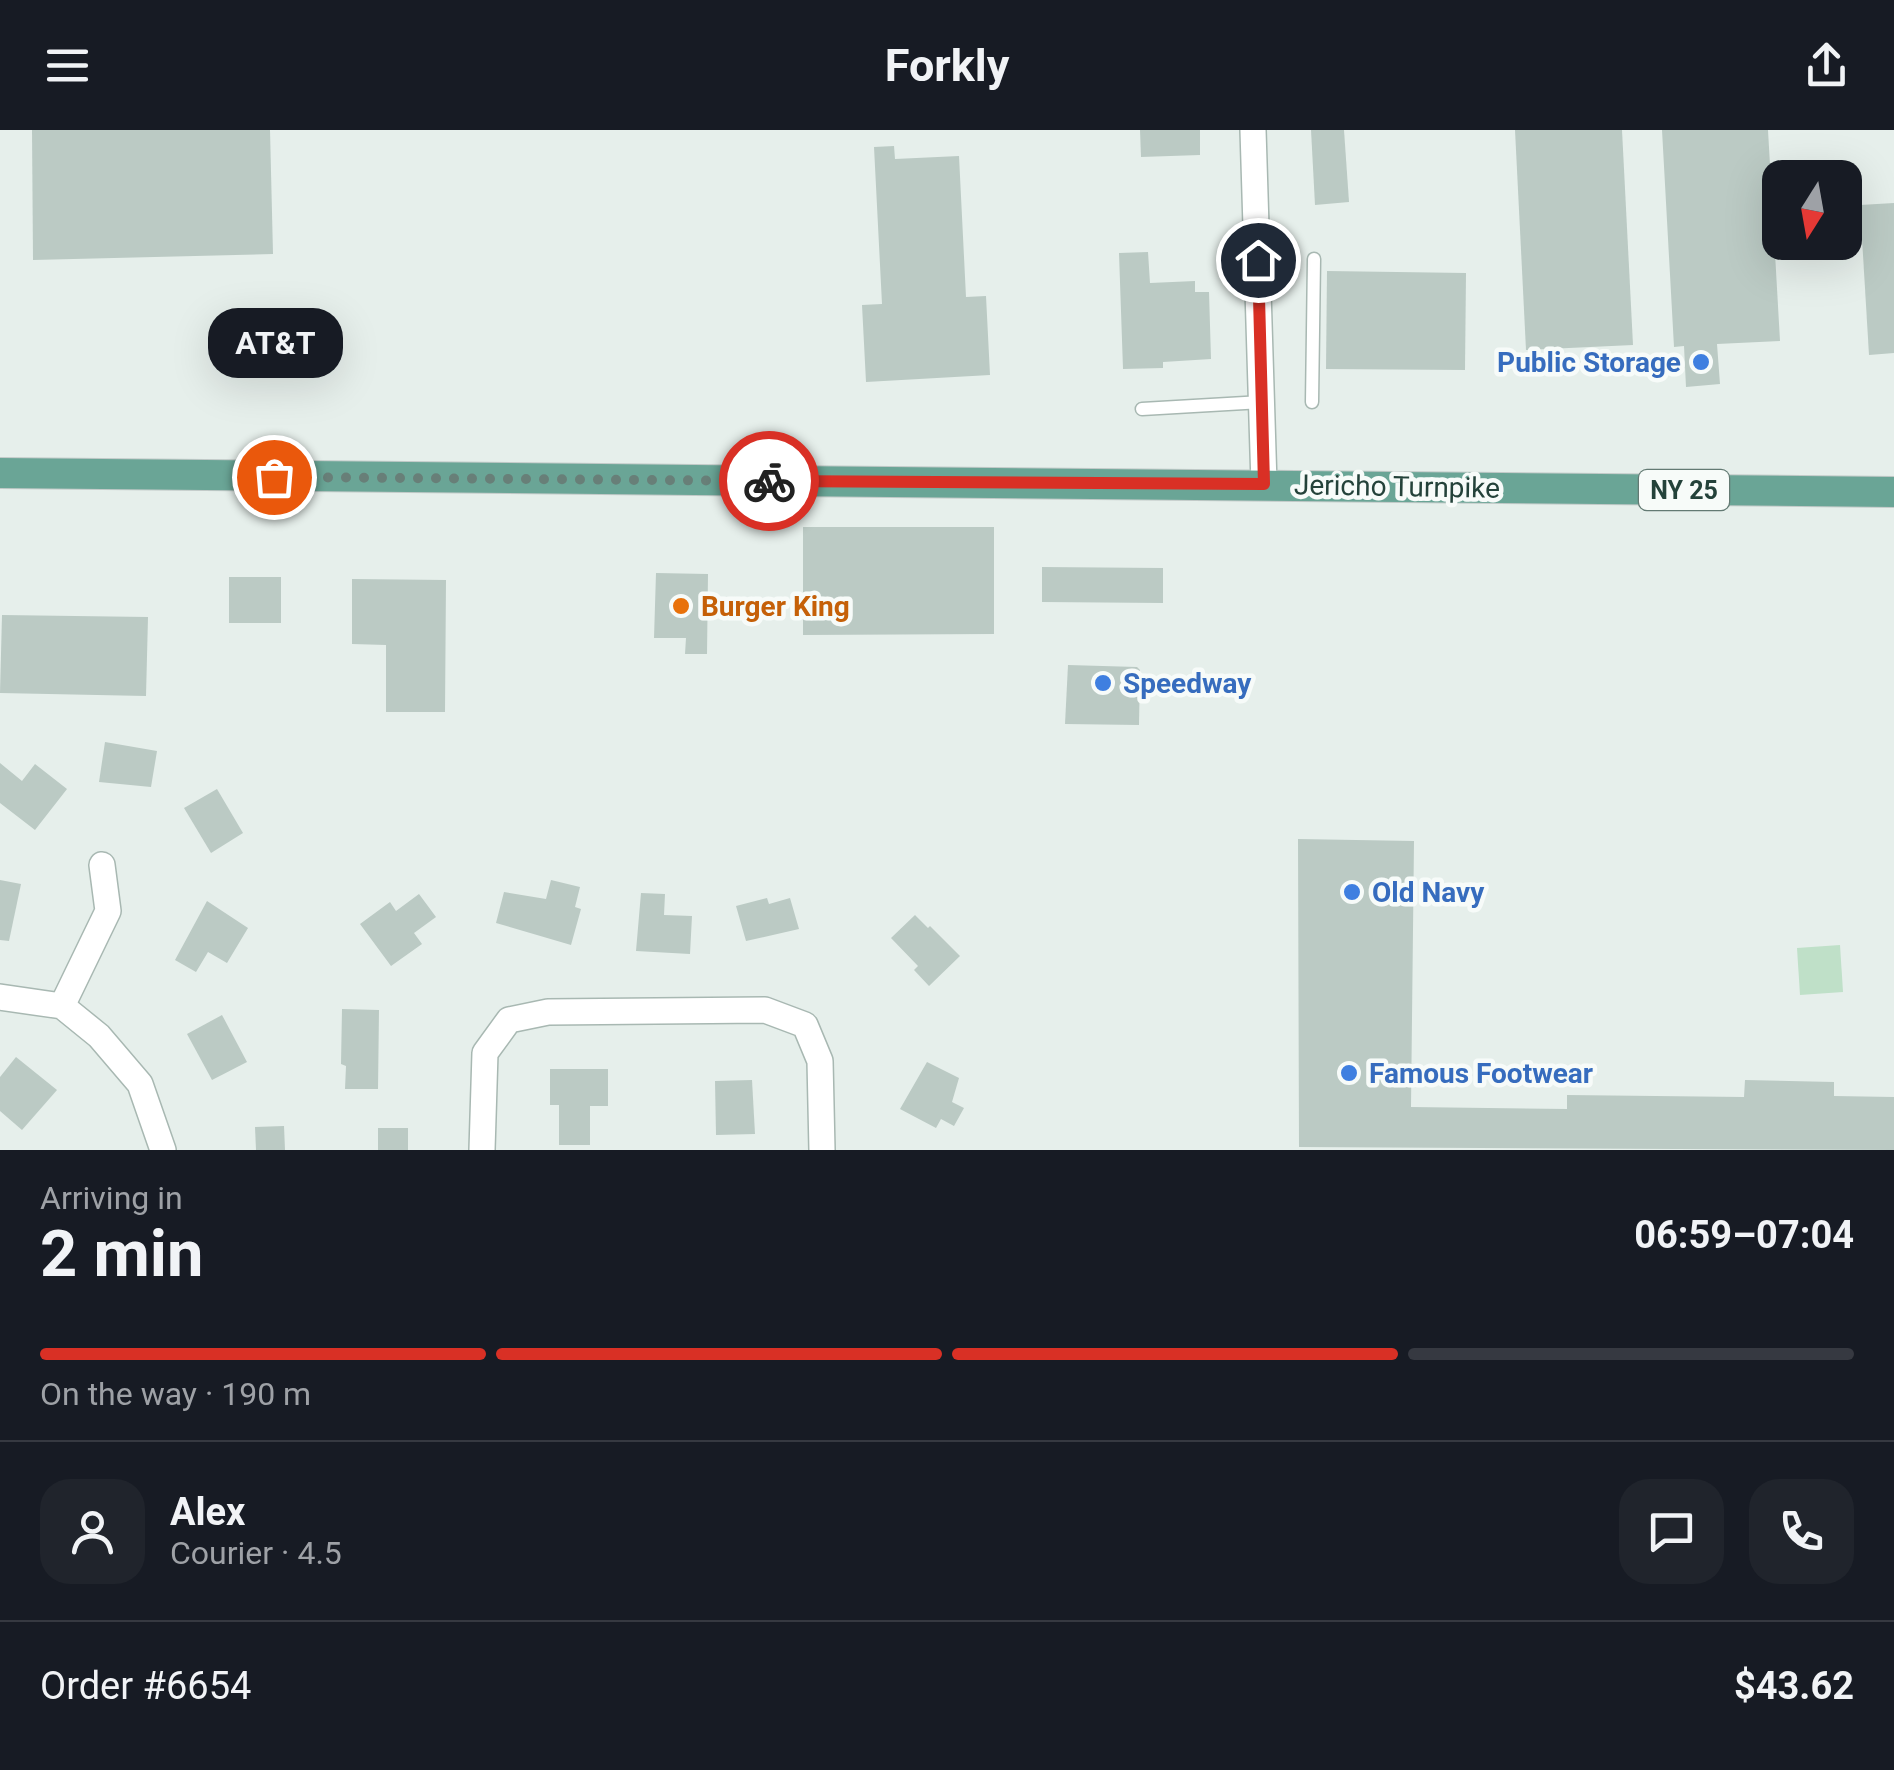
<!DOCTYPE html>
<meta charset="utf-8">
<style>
:root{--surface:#171b24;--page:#20242c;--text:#f1f3f6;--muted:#9ea1a6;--line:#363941;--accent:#d93025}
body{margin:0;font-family:Roboto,sans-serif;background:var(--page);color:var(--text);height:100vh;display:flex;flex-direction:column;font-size:38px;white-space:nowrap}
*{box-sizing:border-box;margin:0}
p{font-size:32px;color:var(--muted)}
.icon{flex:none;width:55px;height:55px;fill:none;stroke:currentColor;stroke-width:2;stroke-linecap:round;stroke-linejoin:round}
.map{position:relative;height:1020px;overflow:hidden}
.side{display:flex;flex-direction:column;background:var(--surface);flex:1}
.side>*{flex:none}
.needle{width:65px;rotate:191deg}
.fabs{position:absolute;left:1762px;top:30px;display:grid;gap:20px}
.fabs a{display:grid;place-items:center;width:100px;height:100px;border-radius:20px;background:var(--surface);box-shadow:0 10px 40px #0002;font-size:50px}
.pin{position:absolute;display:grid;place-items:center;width:85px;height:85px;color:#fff;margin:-42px;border:5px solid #fff;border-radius:50%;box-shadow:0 2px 10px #0007}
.courier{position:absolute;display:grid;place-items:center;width:100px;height:100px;margin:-50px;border:8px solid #d93025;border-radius:50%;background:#fff;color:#222;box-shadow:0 2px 12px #0007}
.bubble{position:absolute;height:70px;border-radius:30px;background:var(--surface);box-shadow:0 10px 40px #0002;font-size:32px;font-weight:700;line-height:70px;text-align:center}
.summary em{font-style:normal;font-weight:700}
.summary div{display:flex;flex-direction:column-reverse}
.summary{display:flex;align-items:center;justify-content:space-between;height:170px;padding:0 40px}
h1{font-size:65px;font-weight:700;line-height:75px}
.bar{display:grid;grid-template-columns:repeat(4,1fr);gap:15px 10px;align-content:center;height:120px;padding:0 40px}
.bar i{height:12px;border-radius:8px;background:var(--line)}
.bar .selected{background:var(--accent)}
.bar p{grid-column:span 4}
.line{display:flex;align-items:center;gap:25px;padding:0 40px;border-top:2px solid var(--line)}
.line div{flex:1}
.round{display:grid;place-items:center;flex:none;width:105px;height:105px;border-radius:30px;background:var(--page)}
header{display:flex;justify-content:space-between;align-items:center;height:130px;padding:0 40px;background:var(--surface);font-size:45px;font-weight:700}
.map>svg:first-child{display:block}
.green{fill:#bfe0c8}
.building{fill:#bbcac4}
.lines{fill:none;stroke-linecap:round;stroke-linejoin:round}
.lane-casing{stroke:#a8b8b2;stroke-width:15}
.street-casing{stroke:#a8b8b2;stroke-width:28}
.primary-casing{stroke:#c2cac8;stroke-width:32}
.lane{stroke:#fff;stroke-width:12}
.street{stroke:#fff;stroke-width:25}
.primary{stroke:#6aa596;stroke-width:30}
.done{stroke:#687f78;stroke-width:10;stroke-dasharray:0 18}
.route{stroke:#d93025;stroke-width:12}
.shop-dot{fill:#3f7fe0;stroke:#f7fbf9;stroke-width:4}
.food-dot{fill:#e8710a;stroke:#f7fbf9;stroke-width:4}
.labels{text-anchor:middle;stroke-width:9;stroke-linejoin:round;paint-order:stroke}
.shield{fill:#f7fbf9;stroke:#637a73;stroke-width:2.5}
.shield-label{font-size:25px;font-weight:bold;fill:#24423a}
.shop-label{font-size:28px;font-weight:bold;fill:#366cbe;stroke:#f7fbf9;text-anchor:start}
.street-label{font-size:28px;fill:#24423a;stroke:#f7fbf9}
.food-label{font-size:28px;font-weight:bold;fill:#c56008;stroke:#f7fbf9;text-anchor:start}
</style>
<header><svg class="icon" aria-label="menu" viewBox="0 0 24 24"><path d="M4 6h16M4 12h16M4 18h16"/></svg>Forkly<svg class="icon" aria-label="share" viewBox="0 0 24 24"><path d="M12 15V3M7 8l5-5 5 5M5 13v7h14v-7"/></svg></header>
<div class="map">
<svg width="1894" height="1020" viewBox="0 0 1894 1020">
<rect width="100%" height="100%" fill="#e6efeb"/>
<!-- green -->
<polygon class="green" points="1840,815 1843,862 1800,865 1797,818"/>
<!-- building -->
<g class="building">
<polygon points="32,0 270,0 273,124 33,130"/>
<polygon points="1140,0 1200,0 1200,25 1141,27"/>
<polygon points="1311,0 1344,0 1349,72 1315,75"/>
<polygon points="1515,0 1622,0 1633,215 1526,220"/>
<polygon points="1662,0 1768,0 1780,211 1717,214 1720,254 1686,257 1684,216 1674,217"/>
<polygon points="894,16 895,29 959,26 966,167 986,166 990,245 866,252 862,175 882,174 874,17"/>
<polygon points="1894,73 1894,223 1869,225 1860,75"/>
<polygon points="1148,122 1150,153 1195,151 1195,162 1209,162 1211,229 1163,232 1163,238 1123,239 1119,123"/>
<polygon points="1327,141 1466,143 1465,240 1326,239"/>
<polygon points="803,397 994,397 994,504 803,505"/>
<polygon points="1042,437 1163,438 1163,473 1042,472"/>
<polygon points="656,443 708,444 707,524 685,524 686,508 654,508"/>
<rect x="229" y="447" width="52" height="46"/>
<polygon points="352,449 446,450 445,582 386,582 386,515 352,514"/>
<polygon points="2,485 148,487 146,566 0,563"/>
<polygon points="1068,535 1137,537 1140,540 1139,595 1065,594"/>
<polygon points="105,612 157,621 151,657 99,652"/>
<polygon points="0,633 22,651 35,634 67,659 35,700 0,673"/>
<polygon points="217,659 243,703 211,723 184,678"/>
<polygon points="1298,709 1414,711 1411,977 1567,979 1567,965 1744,967 1745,950 1834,952 1834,966 1894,967 1894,1020 1299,1017"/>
<polygon points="0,750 21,754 9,811 0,810"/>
<polygon points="551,750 580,757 575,777 581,779 571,815 496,793 504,762 546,769"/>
<polygon points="641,763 665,764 664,785 692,786 690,824 636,821"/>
<polygon points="419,764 436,787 414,803 422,814 391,836 360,794 390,772 396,781"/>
<polygon points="767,768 769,774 790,768 799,799 746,811 736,776"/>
<polygon points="207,771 248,798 227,833 208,822 196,842 175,830"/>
<polygon points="915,785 928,798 930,796 960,826 929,856 914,840 918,836 891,808"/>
<polygon points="342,879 379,880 378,959 345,959 346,936 341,934"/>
<polygon points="222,885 247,932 212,950 187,904"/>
<polygon points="16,927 57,960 22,1000 0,981 0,947"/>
<polygon points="927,932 959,948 952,972 964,978 954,996 941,989 936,998 900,979"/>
<polygon points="550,939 608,939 608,976 590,976 590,1015 559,1015 559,975 550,975"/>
<polygon points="752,950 755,1004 716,1005 715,951"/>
<polygon points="284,996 285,1020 256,1020 255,997"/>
<rect x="378" y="998" width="30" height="22"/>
</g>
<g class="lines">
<!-- lane casing -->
<g class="lane-casing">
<g id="lane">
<polyline points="1312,272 1314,129"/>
<polyline points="1142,279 1262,272"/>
</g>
</g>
<!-- street casing -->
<g class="street-casing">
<g id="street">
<polyline points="1253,0 1264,354"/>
<polyline points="0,867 62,876 99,906 140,954 163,1020"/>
<polyline points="62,876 108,781 102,735"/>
<polyline points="482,1020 485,923 509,890 548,882 765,880 805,895 820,931 822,1020"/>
</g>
</g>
<!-- primary casing -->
<g class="primary-casing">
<polyline id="primary" points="0,343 1894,362"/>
</g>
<!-- lane -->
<use href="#lane" class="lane"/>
<!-- street -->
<use href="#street" class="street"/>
<!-- primary -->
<use href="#primary" class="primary"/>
</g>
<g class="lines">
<!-- done -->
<polyline class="done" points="274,347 769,351"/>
<!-- route -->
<polyline class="route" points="769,351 1264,354 1258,130"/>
</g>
<!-- markers -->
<g class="shop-dot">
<circle cx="1701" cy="232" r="10"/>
<circle cx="1103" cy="553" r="10"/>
<circle cx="1352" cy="762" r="10"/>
<circle cx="1349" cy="943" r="10"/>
</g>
<circle class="food-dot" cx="681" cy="476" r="10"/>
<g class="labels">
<!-- shield labels -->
<rect class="shield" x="1639" y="340" width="90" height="40" rx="8"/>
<g class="shield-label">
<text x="1684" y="369">NY 25</text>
</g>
<!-- shop labels -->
<g class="shop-label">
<text x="1681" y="242" text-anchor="end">Public Storage</text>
<text x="1123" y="563">Speedway</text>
<text x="1372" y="772">Old Navy</text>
<text x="1369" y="953">Famous Footwear</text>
</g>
<!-- street labels -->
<g class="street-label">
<text transform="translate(1397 356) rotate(1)" y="10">Jericho Turnpike</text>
</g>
<!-- food labels -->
<g class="food-label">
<text x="701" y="486">Burger King</text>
</g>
</g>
</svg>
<div class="fabs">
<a><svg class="needle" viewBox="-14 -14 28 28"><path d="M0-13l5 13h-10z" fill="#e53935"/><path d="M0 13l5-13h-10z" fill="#9ea1a6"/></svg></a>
</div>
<div class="pin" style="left:274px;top:347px;background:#ea580c"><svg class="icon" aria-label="bag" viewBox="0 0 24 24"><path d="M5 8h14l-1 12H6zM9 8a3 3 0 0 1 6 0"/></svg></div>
<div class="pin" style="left:1258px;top:130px;background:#1f2937"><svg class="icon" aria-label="home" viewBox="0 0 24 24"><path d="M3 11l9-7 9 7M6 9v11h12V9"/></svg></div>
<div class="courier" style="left:769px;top:351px"><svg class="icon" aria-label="bike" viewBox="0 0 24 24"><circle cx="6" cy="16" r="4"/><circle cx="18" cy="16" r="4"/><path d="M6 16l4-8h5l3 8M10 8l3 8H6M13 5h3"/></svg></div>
<div class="bubble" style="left:208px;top:178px;width:135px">AT&amp;T</div>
</div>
<section class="side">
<div class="summary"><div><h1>2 min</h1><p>Arriving in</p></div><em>06:59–07:04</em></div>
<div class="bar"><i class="selected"></i><i class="selected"></i><i class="selected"></i><i></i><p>On the way · 190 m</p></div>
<div class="line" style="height:180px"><a class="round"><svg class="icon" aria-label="person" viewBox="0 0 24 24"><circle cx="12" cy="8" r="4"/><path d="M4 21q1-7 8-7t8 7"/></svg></a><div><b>Alex</b><p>Courier · 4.5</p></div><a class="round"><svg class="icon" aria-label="chat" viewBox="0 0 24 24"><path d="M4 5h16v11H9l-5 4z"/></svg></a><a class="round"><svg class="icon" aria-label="phone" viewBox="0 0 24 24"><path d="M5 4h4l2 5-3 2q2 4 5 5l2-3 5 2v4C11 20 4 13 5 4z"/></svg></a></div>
<div class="line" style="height:130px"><div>Order #6654</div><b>$43.62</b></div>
</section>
